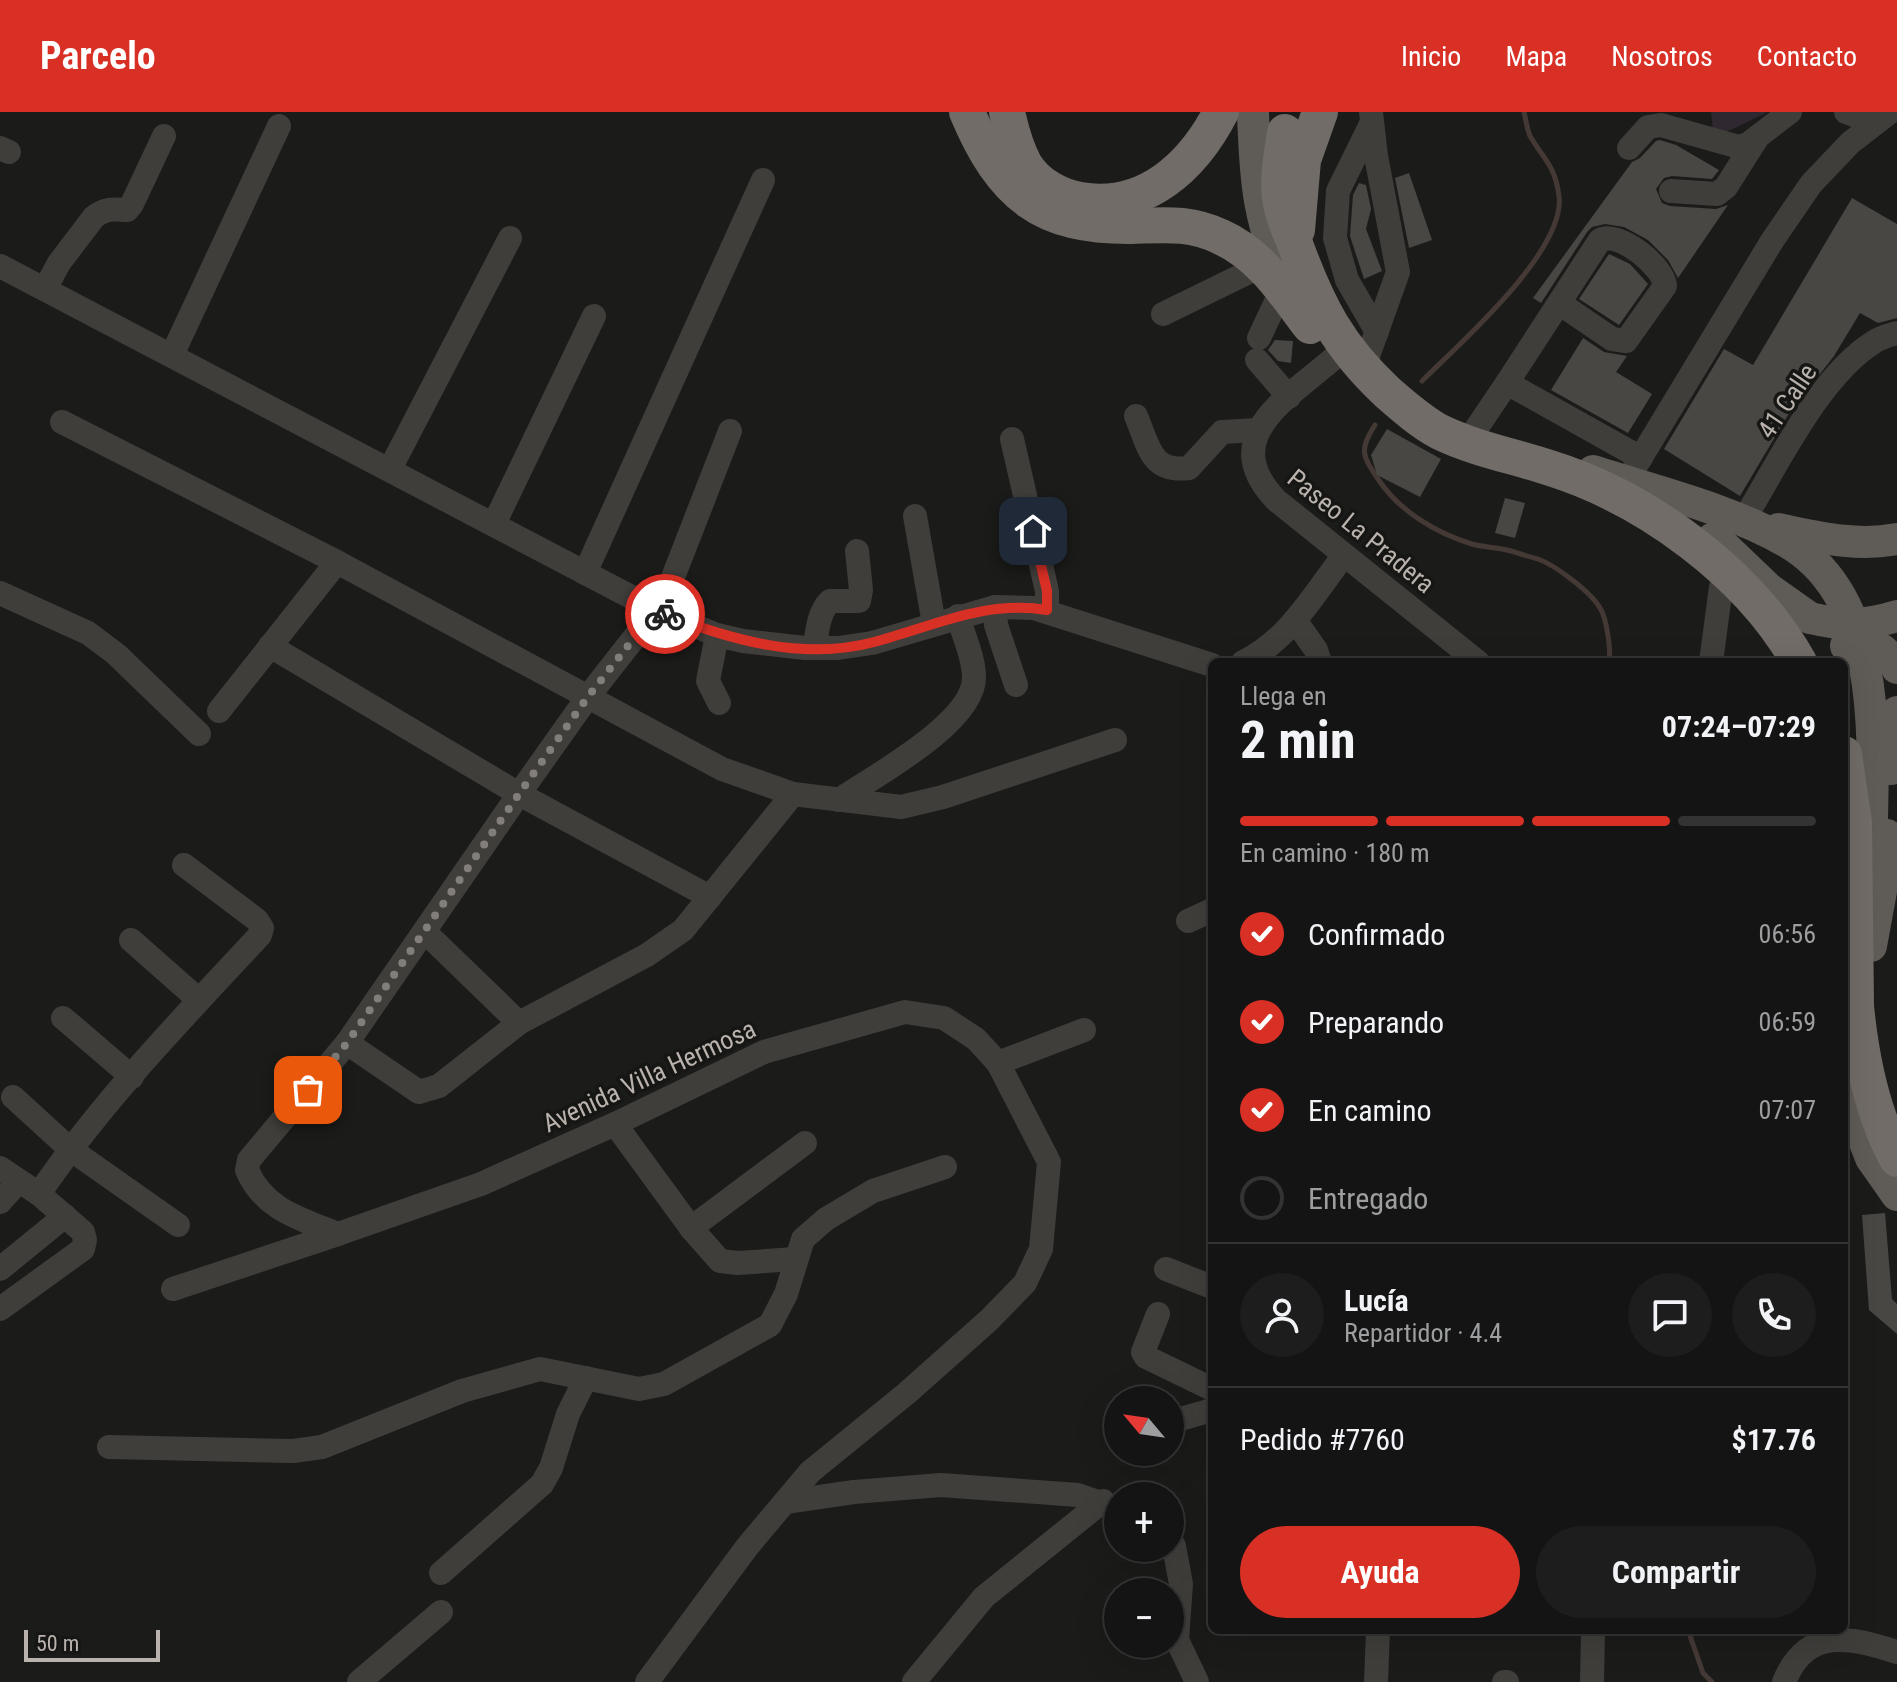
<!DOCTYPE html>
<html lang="es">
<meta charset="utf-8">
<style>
:root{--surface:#141414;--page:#1d1d1d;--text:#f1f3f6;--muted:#9d9ea0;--line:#333334;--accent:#d93025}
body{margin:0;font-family:"Roboto Condensed",sans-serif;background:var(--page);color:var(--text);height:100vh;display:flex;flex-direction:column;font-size:30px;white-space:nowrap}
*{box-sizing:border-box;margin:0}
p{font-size:26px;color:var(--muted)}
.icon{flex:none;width:44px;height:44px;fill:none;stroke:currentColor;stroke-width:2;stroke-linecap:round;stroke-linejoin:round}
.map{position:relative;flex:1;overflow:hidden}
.details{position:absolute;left:1208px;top:546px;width:640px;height:976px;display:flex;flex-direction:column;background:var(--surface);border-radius:12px;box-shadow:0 8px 32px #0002,0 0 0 2px var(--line)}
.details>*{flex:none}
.needle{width:52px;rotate:299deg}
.buttons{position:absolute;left:1104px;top:1274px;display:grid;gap:16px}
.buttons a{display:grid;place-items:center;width:80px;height:80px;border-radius:50%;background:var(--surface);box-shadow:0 8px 32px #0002,0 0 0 2px var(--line);font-size:40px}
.scale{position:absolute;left:24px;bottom:20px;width:136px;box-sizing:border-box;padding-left:8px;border:4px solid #bab3ad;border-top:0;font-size:22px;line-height:28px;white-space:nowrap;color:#bab3ad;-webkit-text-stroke:6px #161615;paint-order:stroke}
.pin{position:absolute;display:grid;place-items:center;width:68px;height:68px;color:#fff;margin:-34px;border-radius:16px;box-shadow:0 4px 12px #0006}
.courier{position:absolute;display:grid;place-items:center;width:80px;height:80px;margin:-40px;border:6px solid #d93025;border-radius:50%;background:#fff;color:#222;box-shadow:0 2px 10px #0007}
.overview em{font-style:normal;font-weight:700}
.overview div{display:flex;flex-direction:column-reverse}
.overview{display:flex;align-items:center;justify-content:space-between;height:136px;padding:0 32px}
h1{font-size:52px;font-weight:700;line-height:60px}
.bar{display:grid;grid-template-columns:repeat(4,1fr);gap:12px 8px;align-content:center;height:96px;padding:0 32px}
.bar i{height:10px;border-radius:6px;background:var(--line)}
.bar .active{background:var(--accent)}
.bar p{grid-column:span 4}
.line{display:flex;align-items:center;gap:20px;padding:0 32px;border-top:2px solid var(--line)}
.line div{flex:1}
.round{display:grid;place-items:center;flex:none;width:84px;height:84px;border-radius:42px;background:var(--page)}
ol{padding:0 32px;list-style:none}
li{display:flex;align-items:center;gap:24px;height:88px}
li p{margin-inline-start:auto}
li .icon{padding:8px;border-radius:50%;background:var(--accent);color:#fff;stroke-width:4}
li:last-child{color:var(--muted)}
li i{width:44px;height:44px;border:4px solid var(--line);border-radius:50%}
.action{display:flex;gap:16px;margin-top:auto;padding:16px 32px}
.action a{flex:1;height:92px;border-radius:48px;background:var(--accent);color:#fff;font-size:32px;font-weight:700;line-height:92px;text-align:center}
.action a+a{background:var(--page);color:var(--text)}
header{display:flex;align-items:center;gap:48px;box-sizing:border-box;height:112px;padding:0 40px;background:var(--accent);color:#fff}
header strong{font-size:38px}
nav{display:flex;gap:44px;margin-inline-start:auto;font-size:28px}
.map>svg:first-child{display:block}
.green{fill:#302830}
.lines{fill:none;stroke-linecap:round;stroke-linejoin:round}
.stream{stroke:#453936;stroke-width:5}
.building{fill:#484744}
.minor{stroke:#403e3b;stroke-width:24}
.major{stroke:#5f5b57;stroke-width:32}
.highway{stroke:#716c67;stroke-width:36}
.major-bridge{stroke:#5f5b57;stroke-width:32}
.highway-bridge{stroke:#716c67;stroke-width:36}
.done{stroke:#827e7a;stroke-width:8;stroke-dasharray:0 14.4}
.route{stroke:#d93025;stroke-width:10}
.labels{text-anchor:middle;stroke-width:7;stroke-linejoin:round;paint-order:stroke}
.street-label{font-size:26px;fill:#bab3ad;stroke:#161615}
</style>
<header>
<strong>Parcelo</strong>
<nav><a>Inicio</a><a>Mapa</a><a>Nosotros</a><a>Contacto</a></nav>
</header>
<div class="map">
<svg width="1897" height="1570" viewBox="0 0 1897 1570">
<rect width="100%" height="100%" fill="#1b1b1a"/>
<!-- green -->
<polygon class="green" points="1711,0 1768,0 1714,26"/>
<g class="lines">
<!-- stream -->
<g class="stream">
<path d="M1422 269C1459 232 1566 139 1559 84 1555 53 1544 48 1530 24 1527 17 1526 8 1524 0"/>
<path d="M1375 313C1359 338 1362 343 1378 367 1399 399 1436 421 1472 432 1482 435 1493 435 1502 437 1514 439 1526 444 1538 447 1555 453 1591 480 1600 496 1607 507 1611 538 1609 550"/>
<polyline points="1688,1518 1703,1561 1712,1570"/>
</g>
</g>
<!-- building -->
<g class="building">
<polygon points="1660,28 1676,33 1719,58 1712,67 1672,64 1664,66 1656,77 1662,91 1670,94 1716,97 1728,93 1678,166 1668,148 1648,128 1624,115 1605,112 1592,115 1587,120 1541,191 1533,186 1632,50 1640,46 1656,29"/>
<polygon points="1409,61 1432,128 1409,136 1395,66"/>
<polygon points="1359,71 1366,73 1371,97 1366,117 1382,159 1364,167 1350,124 1353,83"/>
<polygon points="1852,86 1897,112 1897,206 1878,211 1860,201 1834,244 1788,303 1740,384 1664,337 1724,237 1753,253"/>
<polygon points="1609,142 1630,152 1648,172 1619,213 1579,187"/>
<polygon points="1583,226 1604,240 1627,244 1616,260 1652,282 1628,321 1551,278"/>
<polygon points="1275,228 1293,229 1291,251 1278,249 1268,238"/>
<polygon points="1387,317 1441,347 1420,385 1377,363 1371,343"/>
<polygon points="1505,386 1525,391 1515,426 1495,421"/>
<polygon points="1885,1101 1892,1187 1897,1192 1897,1222 1869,1198 1862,1103"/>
</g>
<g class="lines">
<!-- minor -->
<g class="minor">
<polyline points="1846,0 1875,11"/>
<polyline points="1371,12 1338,79 1335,126 1347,168 1377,220"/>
<polyline points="0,36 9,40"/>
<polyline points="1629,36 1648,15 1661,13 1739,35 1748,32 1790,0"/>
<polyline points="1671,79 1717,82 1726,75 1757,26"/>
<polyline points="0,154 656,498 717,523 743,529 805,536 838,536 872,531 995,495 1034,496 1212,553"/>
<path d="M45 177 59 151 94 105C105 96 114 97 127 98L132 92 164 24"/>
<polyline points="1163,202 1261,154"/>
<polyline points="1259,226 1282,177"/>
<polyline points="172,243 279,14"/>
<polyline points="1368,244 1398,160 1376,44 1371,0"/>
<path d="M1334 246C1288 286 1216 325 1276 388L1478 550"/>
<polyline points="1257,248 1289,285"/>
<path d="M1507 271C1538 223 1569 175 1600 128 1619 118 1664 155 1665 174L1626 229 1612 227 1559 191"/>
<path d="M1136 304C1149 334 1150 361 1189 356L1222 320 1257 318"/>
<polyline points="62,310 337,450 722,657 793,682 901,695 943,685 1115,628"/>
<polyline points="1476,317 1507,271 1641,346"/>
<polyline points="1012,327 1047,479 1047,498"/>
<polyline points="390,357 510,126"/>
<polyline points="1626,370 1772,129 1811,72 1850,31 1890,0"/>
<polyline points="915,404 934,512"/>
<path d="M1743 409C1777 354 1819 264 1874 230 1881 225 1890 223 1897 221"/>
<polyline points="494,412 594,204"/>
<polyline points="585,461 763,68"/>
<polyline points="0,481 88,521 116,542 199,622"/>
<polyline points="995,495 996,513 1016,573"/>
<polyline points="1295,508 1316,538 1320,550"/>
<polyline points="717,523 708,569 719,591"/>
<polyline points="270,534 519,682 710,785"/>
<path d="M815 536C817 520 818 501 830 489H859L861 478 857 439"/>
<path d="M1243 550C1288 529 1315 481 1344 443"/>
<polyline points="1711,550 1721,475"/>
<polyline points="219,599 337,450"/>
<path d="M839 688C873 665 975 610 974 565 974 545 963 523 958 504"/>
<polyline points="1188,809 1212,798"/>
<polyline points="425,820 519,911"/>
<polyline points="131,828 199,888"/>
<polyline points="63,906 132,965"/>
<polyline points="347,931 419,980 439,974 519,911 647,843 683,818 793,682"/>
<polyline points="998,951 1084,918"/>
<polyline points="13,985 70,1037 178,1113"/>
<polyline points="615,1012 691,1116 720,1149 738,1151 795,1147"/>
<polyline points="0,1056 39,1082 83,1120 85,1128 83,1137 0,1197"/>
<path d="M39 1082C102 989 183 906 260 823L262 816 257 808 184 753"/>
<polyline points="0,1090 19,1069"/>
<polyline points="691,1116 805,1031"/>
<polyline points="0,1157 65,1104"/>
<polyline points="1166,1157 1212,1175"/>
<polyline points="173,1177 338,1122"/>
<polyline points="1158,1202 1143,1240 1146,1245 1212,1277"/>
<polyline points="1170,1310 1212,1298"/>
<polyline points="1117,1323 1118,1322"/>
<polyline points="109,1335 293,1339 322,1335 462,1279 540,1257 639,1277 664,1272 770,1213 786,1182 803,1127 826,1107 873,1079 945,1055"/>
<polyline points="785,1390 854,1380 941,1373 1078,1383 1118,1397"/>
<polyline points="1170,1429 1174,1434 1181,1472 1177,1528 1197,1570"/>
<polyline points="441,1461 542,1372 551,1356 568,1302 586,1266"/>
<polyline points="359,1570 441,1500"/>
<path d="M647 1570 747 1435 810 1360 907 1281 989 1208 1025 1171 1041 1137 1049 1050 998 951 976 927 944 906 905 900 764 940 615 1012 481 1072 338 1122C301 1107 264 1098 247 1058L249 1048 347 931 519 682 587 586 656 498 670 473 730 319"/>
<polyline points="914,1570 984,1485 1103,1389"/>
<polyline points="1376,1570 1378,1518"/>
<polyline points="1504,1570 1507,1570"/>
<polyline points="1592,1570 1593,1518"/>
<path d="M1784 1570C1807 1514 1850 1525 1897 1540"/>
</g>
<!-- major -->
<g class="major">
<path d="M1253 0C1255 67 1258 115 1290 176"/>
<path d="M1593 359C1658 380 1727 396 1787 430 1890 489 1872 648 1871 749"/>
<path d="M1778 417C1818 425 1856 435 1897 427"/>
<polyline points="1712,427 1724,434 1769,477 1810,506"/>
<polyline points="1882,538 1895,549 1897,556"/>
<polyline points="1891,657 1897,600"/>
<polyline points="1871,834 1883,768 1887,723"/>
<polyline points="1844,976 1871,1046 1897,1083"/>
</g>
<!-- highway -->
<g class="highway">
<path d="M967 0C1002 83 1041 115 1132 114 1165 113 1190 110 1221 125 1261 143 1285 181 1310 214"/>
<path d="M1007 0C1011 18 1016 37 1025 53 1037 72 1058 84 1080 88 1146 99 1193 54 1221 0"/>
<polyline points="1297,118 1303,48 1320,0"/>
<path d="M1844 642 1854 710 1856 894C1861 946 1872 1001 1897 1047"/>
</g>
<!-- major-bridge -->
<g class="major-bridge">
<path d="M1810 506C1844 514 1864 514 1897 504"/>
<polyline points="1846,534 1863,533 1882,538"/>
</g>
<!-- highway-bridge -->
<path class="highway-bridge" d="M1285 20C1282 43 1276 69 1281 92 1283 105 1290 119 1295 132 1318 195 1338 234 1387 280 1403 294 1421 310 1440 320 1475 337 1514 344 1550 356 1646 386 1749 461 1799 550"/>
</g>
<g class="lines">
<!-- done -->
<polyline class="done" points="308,978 347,931 519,682 587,586 656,498 665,502"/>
<!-- route -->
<path class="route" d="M665 502C730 528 804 549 874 530 934 514 984 488 1047 498V479L1033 419"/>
</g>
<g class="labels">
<!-- street labels -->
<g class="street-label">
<text transform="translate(1787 289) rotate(-56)" y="9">41 Calle</text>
<text transform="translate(1361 419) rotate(39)" y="9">Paseo La Pradera</text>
<text transform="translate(649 964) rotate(-25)" y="9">Avenida Villa Hermosa</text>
</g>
</g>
</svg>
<div class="buttons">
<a><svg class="needle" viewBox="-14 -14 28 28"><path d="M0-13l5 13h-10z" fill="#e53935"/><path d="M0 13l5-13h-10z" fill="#9d9ea0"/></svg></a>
<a>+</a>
<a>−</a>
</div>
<div class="scale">50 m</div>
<div class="pin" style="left:308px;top:978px;background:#ea580c"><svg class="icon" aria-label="bag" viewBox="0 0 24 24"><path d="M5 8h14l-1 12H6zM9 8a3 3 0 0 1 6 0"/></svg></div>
<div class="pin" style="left:1033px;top:419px;background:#1f2937"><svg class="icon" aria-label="home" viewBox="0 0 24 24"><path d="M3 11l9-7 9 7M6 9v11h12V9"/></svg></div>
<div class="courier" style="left:665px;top:502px"><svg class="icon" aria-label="bike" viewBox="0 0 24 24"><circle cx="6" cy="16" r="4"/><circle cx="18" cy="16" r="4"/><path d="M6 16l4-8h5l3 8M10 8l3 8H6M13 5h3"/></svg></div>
<section class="details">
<div class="overview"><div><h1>2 min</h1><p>Llega en</p></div><em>07:24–07:29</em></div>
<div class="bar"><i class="active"></i><i class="active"></i><i class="active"></i><i></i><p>En camino · 180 m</p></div>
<ol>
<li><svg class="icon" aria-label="check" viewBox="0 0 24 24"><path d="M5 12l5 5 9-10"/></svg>Confirmado<p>06:56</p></li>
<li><svg class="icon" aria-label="check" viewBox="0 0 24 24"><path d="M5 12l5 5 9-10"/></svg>Preparando<p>06:59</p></li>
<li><svg class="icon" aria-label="check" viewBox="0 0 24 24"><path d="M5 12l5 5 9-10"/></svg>En camino<p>07:07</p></li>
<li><i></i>Entregado</li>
</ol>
<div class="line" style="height:144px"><a class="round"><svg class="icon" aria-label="person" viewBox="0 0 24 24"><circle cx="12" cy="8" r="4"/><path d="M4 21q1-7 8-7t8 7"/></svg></a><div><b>Lucía</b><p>Repartidor · 4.4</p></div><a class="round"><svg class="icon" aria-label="chat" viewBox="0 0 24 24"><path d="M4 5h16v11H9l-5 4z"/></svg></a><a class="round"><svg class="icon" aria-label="phone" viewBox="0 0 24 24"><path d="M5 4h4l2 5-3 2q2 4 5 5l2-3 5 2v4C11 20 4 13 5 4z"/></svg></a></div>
<div class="line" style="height:104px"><div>Pedido #7760</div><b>$17.76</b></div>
<div class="action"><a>Ayuda</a><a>Compartir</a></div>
</section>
</div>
